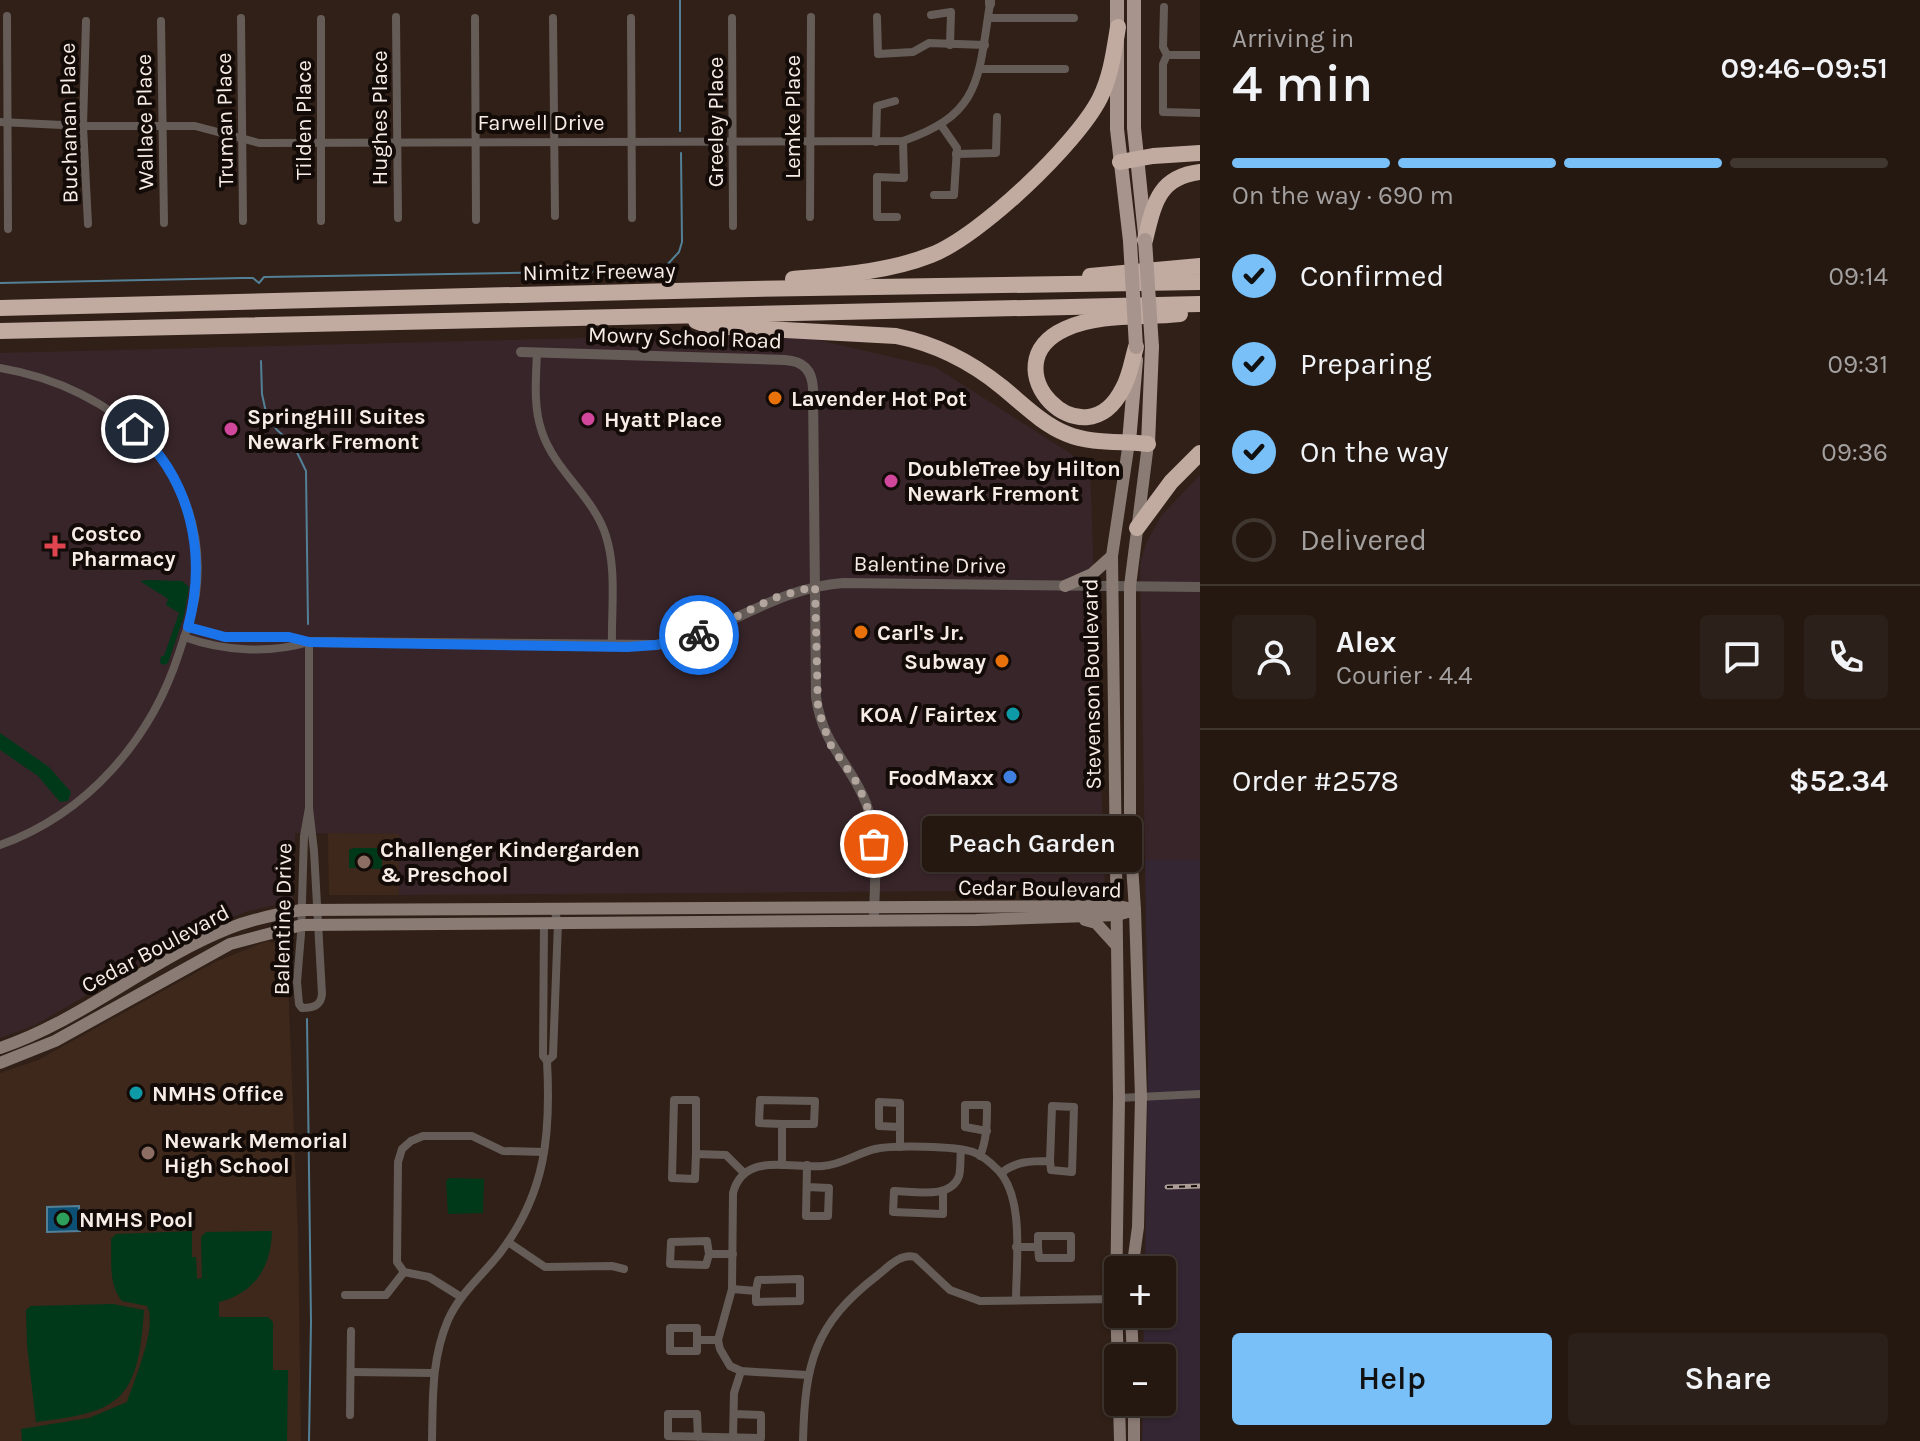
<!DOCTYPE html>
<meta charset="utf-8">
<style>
:root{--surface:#241811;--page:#2c211a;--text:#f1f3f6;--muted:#a3a09f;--line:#413731;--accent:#79bff8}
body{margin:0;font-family:Karla,sans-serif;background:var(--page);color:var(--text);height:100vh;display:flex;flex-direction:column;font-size:30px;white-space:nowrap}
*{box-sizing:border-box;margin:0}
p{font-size:26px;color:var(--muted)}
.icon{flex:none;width:44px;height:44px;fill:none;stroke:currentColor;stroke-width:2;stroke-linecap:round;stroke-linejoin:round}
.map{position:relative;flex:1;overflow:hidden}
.sheet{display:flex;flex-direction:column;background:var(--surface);width:720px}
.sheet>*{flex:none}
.controls{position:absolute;left:1104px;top:1256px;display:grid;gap:16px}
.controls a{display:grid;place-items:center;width:72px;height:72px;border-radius:8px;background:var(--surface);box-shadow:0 2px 6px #0004,0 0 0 2px var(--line);font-size:40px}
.pin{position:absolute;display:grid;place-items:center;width:68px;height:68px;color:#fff;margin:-34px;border:4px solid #fff;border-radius:50%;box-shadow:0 2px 8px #0007}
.courier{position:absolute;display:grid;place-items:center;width:80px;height:80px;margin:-40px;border:6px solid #1a73e8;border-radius:50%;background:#fff;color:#222;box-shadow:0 2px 10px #0007}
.bubble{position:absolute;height:56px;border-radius:8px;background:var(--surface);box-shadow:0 2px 6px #0004,0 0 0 2px var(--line);font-size:26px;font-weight:600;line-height:56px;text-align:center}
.head em{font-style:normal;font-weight:600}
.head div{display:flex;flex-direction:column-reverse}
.head{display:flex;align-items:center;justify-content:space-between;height:136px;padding:0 32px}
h1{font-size:52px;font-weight:600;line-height:60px}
.bar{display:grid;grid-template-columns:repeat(4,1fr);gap:12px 8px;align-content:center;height:96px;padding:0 32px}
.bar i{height:10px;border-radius:6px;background:var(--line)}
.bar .active{background:var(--accent)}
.bar p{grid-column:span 4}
.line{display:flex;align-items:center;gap:20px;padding:0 32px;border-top:2px solid var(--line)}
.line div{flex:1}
.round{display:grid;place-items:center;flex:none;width:84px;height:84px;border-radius:8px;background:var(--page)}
ol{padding:0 32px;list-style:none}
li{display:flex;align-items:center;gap:24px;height:88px}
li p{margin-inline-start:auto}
li .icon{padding:8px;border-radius:50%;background:var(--accent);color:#111;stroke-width:4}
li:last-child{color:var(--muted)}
li i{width:44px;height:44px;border:4px solid var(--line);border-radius:50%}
.action{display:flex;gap:16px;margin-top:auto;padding:16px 32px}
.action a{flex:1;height:92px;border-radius:8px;background:var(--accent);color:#111;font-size:32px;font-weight:600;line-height:92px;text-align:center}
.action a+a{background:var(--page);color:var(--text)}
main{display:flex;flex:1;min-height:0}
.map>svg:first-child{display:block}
.commercial{fill:#38252a}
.industrial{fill:#342632}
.built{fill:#3e271b}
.green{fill:#00391a}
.water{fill:#0c5175;stroke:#538097;stroke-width:2}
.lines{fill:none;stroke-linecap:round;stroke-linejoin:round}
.stream{stroke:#538097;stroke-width:2}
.minor{stroke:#655c58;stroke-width:8}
.tertiary{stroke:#655c58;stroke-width:10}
.secondary{stroke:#8a7c75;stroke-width:12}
.primary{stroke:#a7948c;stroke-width:14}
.motorway{stroke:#c1aaa0;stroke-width:16}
.rail-casing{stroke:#ab9d96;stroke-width:5}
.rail{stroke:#130b08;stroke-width:2;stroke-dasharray:6;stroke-linecap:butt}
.primary-bridge{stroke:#a7948c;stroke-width:14}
.done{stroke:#b2a59e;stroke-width:8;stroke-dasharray:0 14.4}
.route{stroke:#1a73e8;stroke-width:10}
.food-dot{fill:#e8710a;stroke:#130b08;stroke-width:3}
.hotel-dot{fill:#d1479c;stroke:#130b08;stroke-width:3}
.health-dot{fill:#e0444e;stroke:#130b08;stroke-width:3}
.culture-dot{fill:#0f9aa8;stroke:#130b08;stroke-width:3}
.shop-dot{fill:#3f7fe0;stroke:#130b08;stroke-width:3}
.education-dot{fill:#8d6e63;stroke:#130b08;stroke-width:3}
.leisure-dot{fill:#2e9e5b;stroke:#130b08;stroke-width:3}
.labels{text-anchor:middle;stroke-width:8;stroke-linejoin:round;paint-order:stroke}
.street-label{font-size:22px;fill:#f8ece6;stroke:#130b08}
.poi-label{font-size:22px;font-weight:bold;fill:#f8ece6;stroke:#130b08;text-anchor:start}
</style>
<main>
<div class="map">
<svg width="1200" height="1441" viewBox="0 0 1200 1441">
<rect width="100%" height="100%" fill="#302017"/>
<!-- commercial -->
<g class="commercial">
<polygon points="788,333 935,367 1090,466 1105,890 399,895 398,834 295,833 293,901 248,911 196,932 35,1025 0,1038 0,353"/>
<polygon points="1200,475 1200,860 1145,860 1140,565 1146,543 1162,515"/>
</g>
<!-- industrial -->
<polygon class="industrial" points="1145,860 1200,860 1200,1441 1142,1441 1143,1402 1162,1402 1162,1358 1143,1358 1144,1314 1162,1314 1162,1270 1145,1270 1148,1063"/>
<!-- built -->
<g class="built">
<polygon points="328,833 399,834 399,895 329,895"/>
<polygon points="267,941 281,944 287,955 298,1233 301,1441 0,1441 0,1073 38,1060 215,962"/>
</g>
<!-- green -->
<g class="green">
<polygon points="149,580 182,581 189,587 184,616 168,663 164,665 160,663 161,656 164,656 179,613 166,605 168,599 140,581"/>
<polygon points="0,733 49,767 71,792 68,801 60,802 38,776 0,750"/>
<polygon points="353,848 382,848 382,869 349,868 349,850"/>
<polygon points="449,1178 484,1179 483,1213 448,1214 446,1181"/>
<path d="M192 1231V1257H196L197 1279 202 1278 201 1237 206 1232 272 1231C271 1267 255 1293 219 1302V1317H268L273 1322V1370H288L287 1441H22L21 1429 89 1418 127 1402C134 1380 158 1327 147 1306L122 1301C108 1284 112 1261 111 1239L116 1234Z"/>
<path d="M113 1304 144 1310C138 1399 122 1412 36 1422L27 1345 26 1310 31 1306Z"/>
</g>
<!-- water -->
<polygon class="water" points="79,1206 80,1231 47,1232 47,1207"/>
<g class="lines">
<!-- stream -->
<g class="stream">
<polyline points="680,0 680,131"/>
<polyline points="0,283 242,278 253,278 259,283 264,277 623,271 666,266 679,252 682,242 681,153"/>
<polyline points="261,361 262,394 267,417 277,430 293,444 306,471 308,624"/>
<polyline points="307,1019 311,1322 309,1441"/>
</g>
<!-- minor -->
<g class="minor">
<polyline points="1164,7 1163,47 1167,55 1163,64 1163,112 1200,113"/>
<polyline points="931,15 951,12 950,45"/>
<polyline points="7,16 8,229"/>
<polyline points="396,17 398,218"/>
<polyline points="877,17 878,54 913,52 929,43 985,45"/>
<polyline points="241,18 243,221"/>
<polyline points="475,18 476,220"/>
<polyline points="553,18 555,216"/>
<polyline points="631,18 632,218"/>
<polyline points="732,18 733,226"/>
<polyline points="988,18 1074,18"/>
<polyline points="321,19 321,221"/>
<polyline points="86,21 83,126 88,224"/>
<polyline points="161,21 164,223"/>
<polyline points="1167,55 1200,55"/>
<polyline points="981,69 1065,69"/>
<path d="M0 122 83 126H195L259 143 903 141C982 114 978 78 990 4"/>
<polyline points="876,142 877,106 895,101"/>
<polyline points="956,154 996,153 997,117"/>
<polyline points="934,195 954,195 957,148 941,125"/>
<polyline points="810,217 811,17"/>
<polyline points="897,217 877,217 877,177 904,178 903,141"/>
<path d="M537 352C536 378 533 407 542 432 555 471 594 497 606 536 617 570 611 612 612 647"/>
<path d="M0 368C113 387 212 470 196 594 193 614 185 634 179 653 151 740 87 814 0 845"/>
<polyline points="188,627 225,637 289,637 308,642"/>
<path d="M184 637C223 651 269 654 309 642"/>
<path d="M309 808 304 836 301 934 297 982 299 1004 302 1008C313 1008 321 1006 322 994L314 851 309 808V642"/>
<polyline points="547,1061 553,1056 558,922 553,907"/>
<polyline points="1119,1098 1200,1094"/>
<polyline points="900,1147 900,1103 879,1102 879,1126 900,1127"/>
<polyline points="696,1154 695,1179 672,1178 674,1100 696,1100 696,1154 726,1155 744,1173"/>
<path d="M980 1156C987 1139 987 1123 987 1105H965V1127L987 1131"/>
<polyline points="782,1165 782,1124 814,1124 815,1101 760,1100 759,1123 782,1124"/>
<polyline points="807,1165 806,1216 828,1216 829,1188 807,1187"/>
<path d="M1001 1173C1017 1161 1030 1161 1050 1161L1052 1106 1074 1107 1072 1172 1051 1170 1050 1161"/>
<path d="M943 1192V1214L893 1212 894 1191C913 1191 951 1200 959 1176 961 1169 960 1158 961 1150"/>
<polyline points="508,1242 545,1267 612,1266 624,1269"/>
<polyline points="1016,1247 1038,1247 1038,1236 1071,1236 1071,1258 1039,1258 1038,1247"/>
<polyline points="709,1254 707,1241 671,1242 670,1264 706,1265 709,1254 733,1254"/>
<polyline points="732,1289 756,1291 756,1302 800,1301 800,1279 758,1280 756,1291"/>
<polyline points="345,1295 386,1295 404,1272"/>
<polyline points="461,1297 429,1277 404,1272 397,1262 398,1162 402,1149 411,1141 423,1136 472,1136 503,1151 544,1152"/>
<polyline points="697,1340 697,1351 670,1351 670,1328 697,1328 697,1340 718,1340"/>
<polyline points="351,1372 433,1373"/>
<path d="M807 1375 741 1371 730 1366 720 1349 718 1340 732 1289 733 1193C744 1151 791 1169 823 1166 842 1165 857 1153 875 1149 893 1145 956 1146 973 1152 982 1155 991 1163 998 1170 1025 1198 1016 1263 1016 1300"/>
<polyline points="350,1415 351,1331"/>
<polyline points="698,1437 697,1414 668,1414 668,1436 761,1438 761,1415 734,1414"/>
<polyline points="733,1437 734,1393 741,1371"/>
<path d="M432 1441C433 1399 431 1360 448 1320 460 1293 482 1276 500 1253 546 1193 551 1134 547 1061L543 1056 544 922"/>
<path d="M803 1441C805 1363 814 1324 878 1275 889 1266 901 1253 915 1257L950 1290 980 1301 1118 1299"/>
</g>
<!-- tertiary -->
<g class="tertiary">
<polyline points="990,4 990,0"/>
<path d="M521 352 785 360C803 361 812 370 813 388L816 697C823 747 850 762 866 803 879 838 875 878 874 915"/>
<path d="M309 642 656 645C726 634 769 589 843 583L1200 587"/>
</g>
<!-- secondary -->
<g class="secondary">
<polyline points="1065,586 1092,574 1112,556"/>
<polyline points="1085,920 1096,923 1116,945"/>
<path d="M0 1048C83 1020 149 960 230 928 253 919 277 914 301 910L1117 906 1132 909"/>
<polyline points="0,1063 55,1041 230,944 302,925 976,920 1117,915 1135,910"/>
<polyline points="1132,1270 1138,1227 1141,1097 1135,910 1130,835 1130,586 1148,444"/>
<polyline points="1131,1314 1133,1358"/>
<polyline points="1118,1370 1116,1299 1119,1098 1112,556 1129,442"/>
<polyline points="1119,1402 1120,1441"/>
<polyline points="1134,1402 1134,1441"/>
</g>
<!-- primary -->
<g class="primary">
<polyline points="1117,0 1117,129 1130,241"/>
<polyline points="1134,0 1134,128 1145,235"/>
<polyline points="1129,442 1136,360"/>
<polyline points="1148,444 1152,347"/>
</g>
<!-- motorway -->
<g class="motorway">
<polyline points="1120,162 1153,156 1200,153"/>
<path d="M1145 240C1154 204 1158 177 1200 172"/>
<polyline points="1090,276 1200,266"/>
<path d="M793 279C839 275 888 272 931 255 979 237 1077 144 1100 98 1111 76 1114 51 1118 27"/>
<polyline points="0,308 752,289 1200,282"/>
<path d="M696 321 709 326 896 336C937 344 970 361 1002 387 1023 404 1042 424 1067 434 1091 444 1122 441 1148 444"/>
<polyline points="0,331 1200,304"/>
<path d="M1136 347C1132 360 1130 376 1123 388 1084 467 987 365 1065 329 1099 313 1143 318 1180 314"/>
<polyline points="1137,528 1171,482 1200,453"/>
</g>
<!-- rail casing -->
<g class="rail-casing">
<polyline id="rail" points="1167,1187 1200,1186"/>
</g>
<!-- rail -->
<use href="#rail" class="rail"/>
<!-- primary-bridge -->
<g class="primary-bridge">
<polyline points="1145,240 1152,347"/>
<polyline points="1130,241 1136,347"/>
</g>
</g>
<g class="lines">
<!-- done -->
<polyline class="done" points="699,635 774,598 815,586 818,709 830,744 857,783 867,806 874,844"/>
<!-- route -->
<path class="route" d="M135 429C192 480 207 555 188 627L225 637H289L309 642 627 647 656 645 699 635"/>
</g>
<!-- markers -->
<g class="food-dot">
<circle cx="775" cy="398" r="8"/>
<circle cx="861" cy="632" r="8"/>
<circle cx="1002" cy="661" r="8"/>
</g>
<g class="hotel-dot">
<circle cx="588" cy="419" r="8"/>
<circle cx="231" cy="429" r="8"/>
<circle cx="891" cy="481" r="8"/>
</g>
<path class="health-dot" d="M51 534h8v8h8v8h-8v8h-8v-8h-8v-8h8z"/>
<g class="culture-dot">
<circle cx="1013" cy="714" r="8"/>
<circle cx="136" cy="1093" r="8"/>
</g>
<circle class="shop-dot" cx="1010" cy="777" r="8"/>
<g class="education-dot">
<circle cx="364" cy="862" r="8"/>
<circle cx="148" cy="1153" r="8"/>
</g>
<circle class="leisure-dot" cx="63" cy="1219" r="8"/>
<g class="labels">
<!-- street labels -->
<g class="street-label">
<text transform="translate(792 117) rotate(-90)" y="8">Lemke Place</text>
<text transform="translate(379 118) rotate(-90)" y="8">Hughes Place</text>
<text transform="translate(224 120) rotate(-91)" y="8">Truman Place</text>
<text transform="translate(303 120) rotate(-90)" y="8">Tilden Place</text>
<text transform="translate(144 122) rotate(-91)" y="8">Wallace Place</text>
<text x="541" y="130">Farwell Drive</text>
<text transform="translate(715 122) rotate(-90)" y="8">Greeley Place</text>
<text transform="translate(68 123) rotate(-91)" y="8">Buchanan Place</text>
<text transform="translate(599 271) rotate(-1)" y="8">Nimitz Freeway</text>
<text transform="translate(685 337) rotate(2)" y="8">Mowry School Road</text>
<text transform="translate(930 564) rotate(1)" y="8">Balentine Drive</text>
<text transform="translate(1091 684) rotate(-91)" y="8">Stevenson Boulevard</text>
<text transform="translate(1040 888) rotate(1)" y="8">Cedar Boulevard</text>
<text transform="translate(282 919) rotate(-89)" y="8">Balentine Drive</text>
<text transform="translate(155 948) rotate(-28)" y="8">Cedar Boulevard</text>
</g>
<!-- poi labels -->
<g class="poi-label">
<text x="791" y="406">Lavender Hot Pot</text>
<text x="247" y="424">SpringHill Suites<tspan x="247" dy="25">Newark Fremont</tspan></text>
<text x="604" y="427">Hyatt Place</text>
<text x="907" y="476">DoubleTree by Hilton<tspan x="907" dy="25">Newark Fremont</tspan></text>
<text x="71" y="541">Costco<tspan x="71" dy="25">Pharmacy</tspan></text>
<text x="877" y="640">Carl's Jr.</text>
<text x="986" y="669" text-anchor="end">Subway</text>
<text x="997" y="722" text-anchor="end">KOA / Fairtex</text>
<text x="994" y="785" text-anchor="end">FoodMaxx</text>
<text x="380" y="857">Challenger Kindergarden<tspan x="380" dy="25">&amp; Preschool</tspan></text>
<text x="152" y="1101">NMHS Office</text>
<text x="164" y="1148">Newark Memorial<tspan x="164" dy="25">High School</tspan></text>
<text x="79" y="1227">NMHS Pool</text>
</g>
</g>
</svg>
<div class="controls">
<a>+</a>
<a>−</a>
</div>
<div class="pin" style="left:874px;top:844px;background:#ea580c"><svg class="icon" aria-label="bag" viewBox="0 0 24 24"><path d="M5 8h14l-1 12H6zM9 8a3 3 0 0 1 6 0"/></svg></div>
<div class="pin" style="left:135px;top:429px;background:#1f2937"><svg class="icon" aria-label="home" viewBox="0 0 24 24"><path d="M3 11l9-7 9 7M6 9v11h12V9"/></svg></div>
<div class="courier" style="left:699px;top:635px"><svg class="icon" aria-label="bike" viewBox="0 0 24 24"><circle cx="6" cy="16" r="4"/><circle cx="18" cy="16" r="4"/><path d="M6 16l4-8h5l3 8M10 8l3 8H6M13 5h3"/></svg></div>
<div class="bubble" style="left:922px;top:816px;width:220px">Peach Garden</div>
</div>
<section class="sheet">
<div class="head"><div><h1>4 min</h1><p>Arriving in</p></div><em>09:46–09:51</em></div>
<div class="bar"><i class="active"></i><i class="active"></i><i class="active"></i><i></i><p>On the way · 690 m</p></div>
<ol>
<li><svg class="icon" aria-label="check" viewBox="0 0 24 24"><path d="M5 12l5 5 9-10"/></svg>Confirmed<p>09:14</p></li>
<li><svg class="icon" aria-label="check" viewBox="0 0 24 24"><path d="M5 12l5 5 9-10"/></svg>Preparing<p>09:31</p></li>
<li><svg class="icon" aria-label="check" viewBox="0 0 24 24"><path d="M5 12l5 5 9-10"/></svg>On the way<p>09:36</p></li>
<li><i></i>Delivered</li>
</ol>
<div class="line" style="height:144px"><a class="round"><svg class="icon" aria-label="person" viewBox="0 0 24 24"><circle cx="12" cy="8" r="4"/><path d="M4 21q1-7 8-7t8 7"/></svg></a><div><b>Alex</b><p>Courier · 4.4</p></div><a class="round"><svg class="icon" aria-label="chat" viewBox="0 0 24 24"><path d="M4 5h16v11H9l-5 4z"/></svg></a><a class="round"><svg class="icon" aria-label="phone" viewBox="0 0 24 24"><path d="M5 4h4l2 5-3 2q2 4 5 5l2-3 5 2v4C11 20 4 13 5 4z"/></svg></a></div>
<div class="line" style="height:104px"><div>Order #2578</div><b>$52.34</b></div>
<div class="action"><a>Help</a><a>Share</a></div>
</section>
</main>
